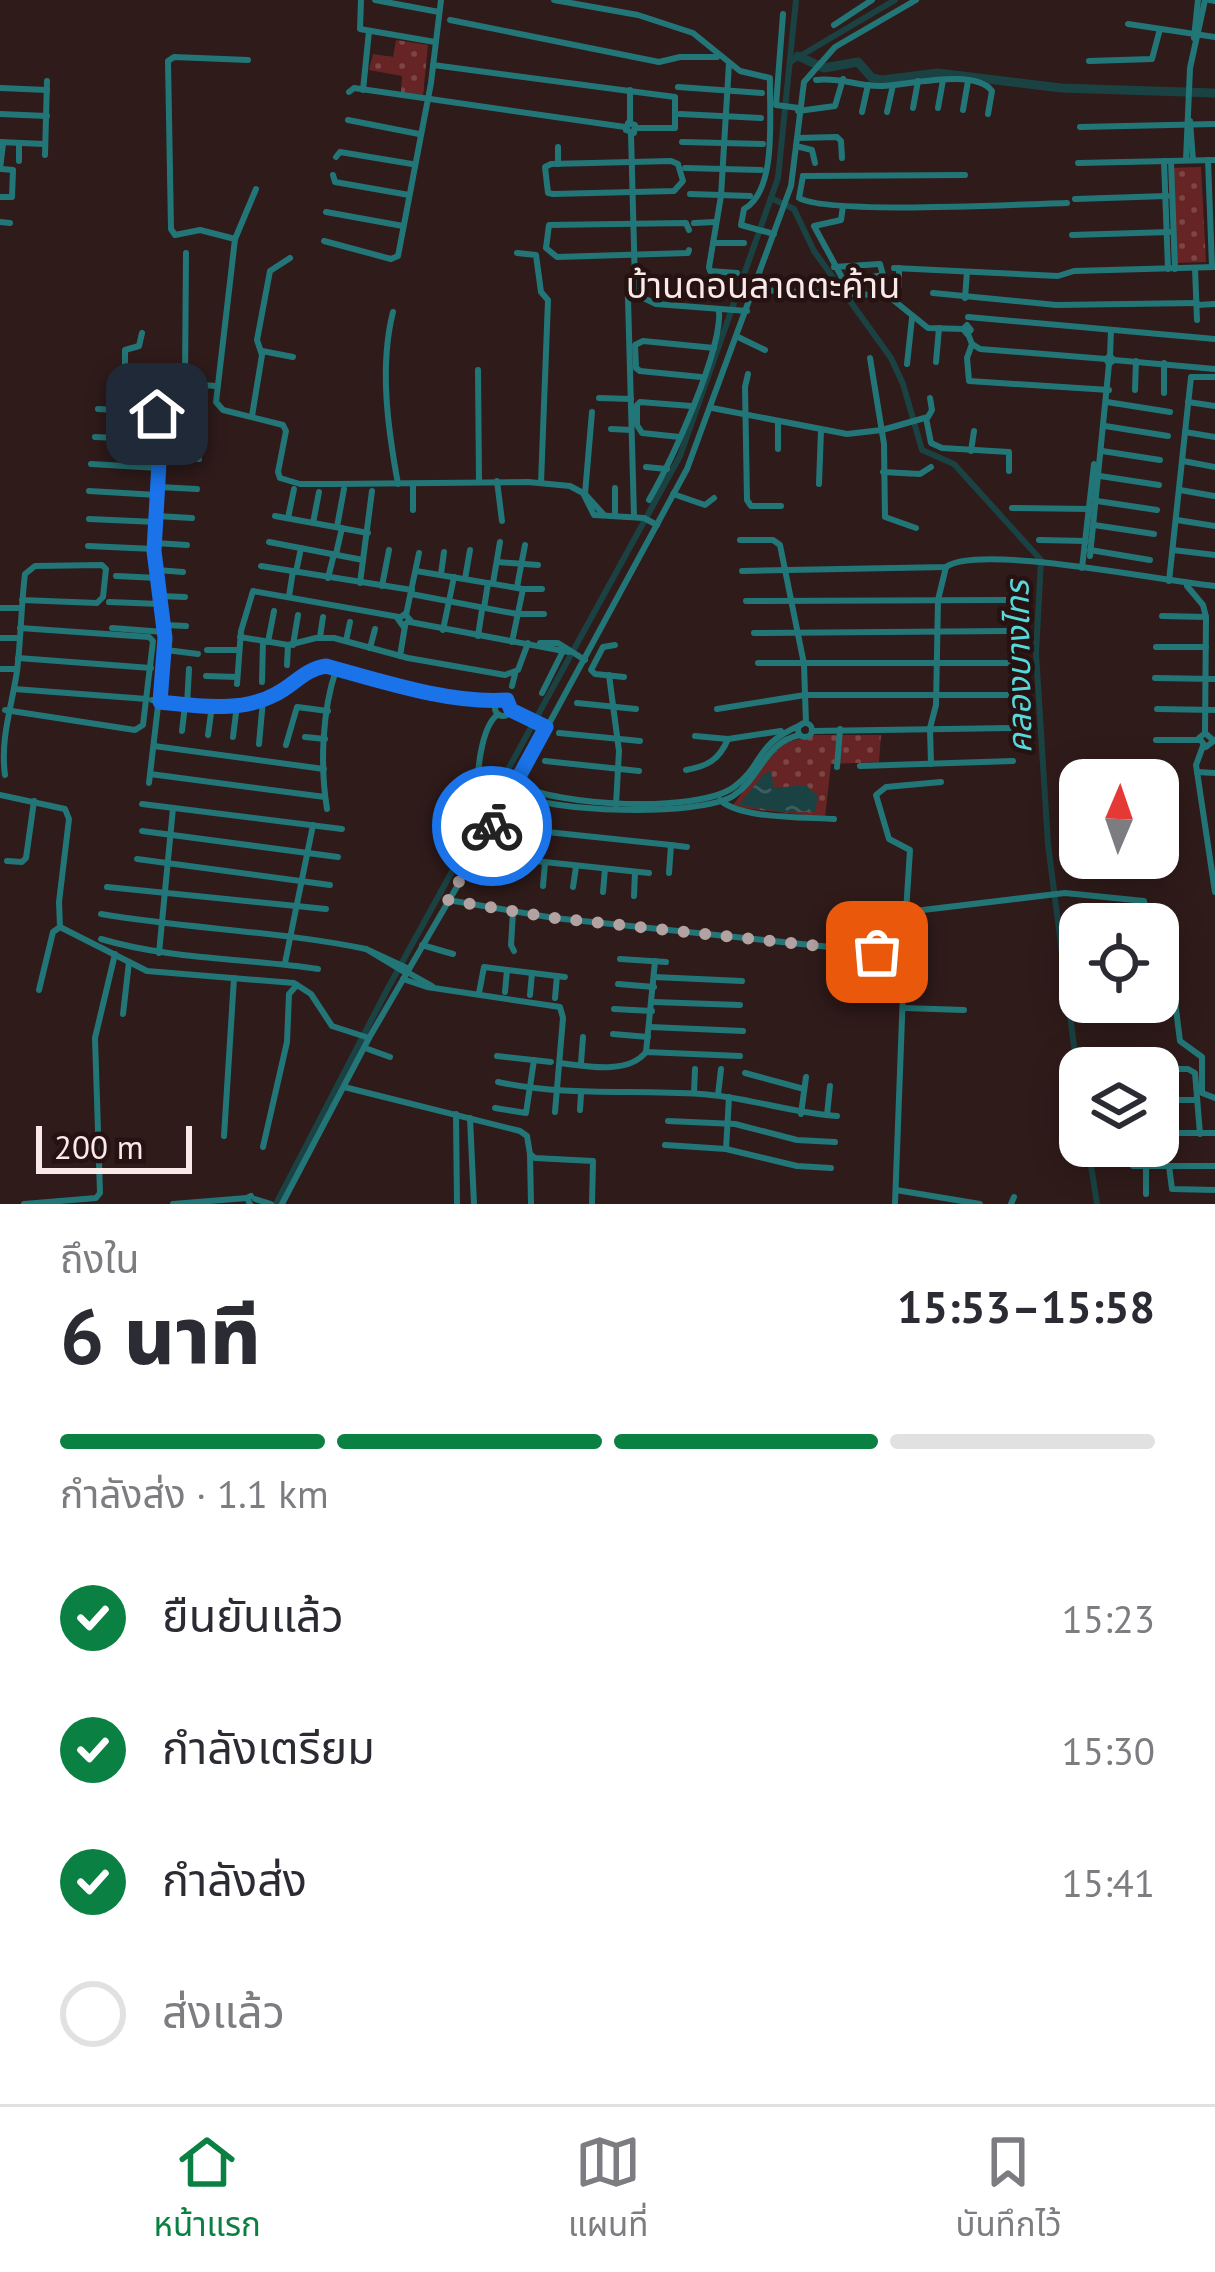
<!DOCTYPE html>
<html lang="th">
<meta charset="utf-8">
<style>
:root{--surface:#fff;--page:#f2f2f3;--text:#2b2b33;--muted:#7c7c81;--line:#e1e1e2;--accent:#0b8043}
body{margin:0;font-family:"PT Sans","Noto Sans Thai",sans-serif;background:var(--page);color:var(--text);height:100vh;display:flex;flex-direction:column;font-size:45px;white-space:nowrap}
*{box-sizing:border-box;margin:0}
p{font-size:39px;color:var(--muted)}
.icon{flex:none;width:66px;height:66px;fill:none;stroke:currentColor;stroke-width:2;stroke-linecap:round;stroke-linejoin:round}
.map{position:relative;height:1204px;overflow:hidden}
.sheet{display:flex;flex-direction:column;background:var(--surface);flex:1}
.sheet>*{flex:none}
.needle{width:78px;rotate:2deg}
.controls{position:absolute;left:1059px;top:759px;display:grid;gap:24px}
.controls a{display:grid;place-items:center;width:120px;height:120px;border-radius:24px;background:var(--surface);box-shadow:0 6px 30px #0003;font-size:60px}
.scale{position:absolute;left:36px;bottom:30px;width:156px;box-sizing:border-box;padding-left:12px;border:6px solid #f9eae9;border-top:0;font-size:33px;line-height:42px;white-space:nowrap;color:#f9eae9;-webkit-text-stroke:9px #251211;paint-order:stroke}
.pin{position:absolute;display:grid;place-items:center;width:102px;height:102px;color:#fff;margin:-51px;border-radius:24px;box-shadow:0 6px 18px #0006}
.courier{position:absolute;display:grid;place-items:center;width:120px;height:120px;margin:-60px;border:9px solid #1a73e8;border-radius:50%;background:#fff;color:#222;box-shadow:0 3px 15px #0007}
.headline em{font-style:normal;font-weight:800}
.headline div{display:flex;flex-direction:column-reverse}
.headline{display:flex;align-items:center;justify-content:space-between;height:204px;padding:0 60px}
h1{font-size:78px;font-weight:800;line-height:90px}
.bar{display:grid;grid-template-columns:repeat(4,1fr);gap:18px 12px;align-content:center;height:144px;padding:0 60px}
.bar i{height:15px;border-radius:9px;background:var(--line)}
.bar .selected{background:var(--accent)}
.bar p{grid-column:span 4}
ol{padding:0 60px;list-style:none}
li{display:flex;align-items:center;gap:36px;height:132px}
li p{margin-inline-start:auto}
li .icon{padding:12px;border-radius:50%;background:var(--accent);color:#fff;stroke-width:4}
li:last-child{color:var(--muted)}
li i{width:66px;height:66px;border:6px solid var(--line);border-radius:50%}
.dock{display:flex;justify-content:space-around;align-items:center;height:168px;border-top:3px solid var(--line);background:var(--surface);font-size:33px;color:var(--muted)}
.dock a{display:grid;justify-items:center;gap:6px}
.dock .selected{color:var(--accent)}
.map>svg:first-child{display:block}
.park{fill:url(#park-dots)}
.water{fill:url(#water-ripples)}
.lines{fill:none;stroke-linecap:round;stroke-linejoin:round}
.canal{stroke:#1a4243;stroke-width:6}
.river{stroke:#1a4243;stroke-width:9}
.minor{stroke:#237677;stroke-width:6}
.done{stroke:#b2a2a1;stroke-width:12;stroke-dasharray:0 21.6}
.route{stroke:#1a73e8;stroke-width:15}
.labels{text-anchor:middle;stroke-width:9;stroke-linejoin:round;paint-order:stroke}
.water-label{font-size:33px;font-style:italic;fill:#57d9db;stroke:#251211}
.quarter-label{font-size:36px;fill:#f9eae9;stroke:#251211}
</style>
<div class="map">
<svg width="1215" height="1204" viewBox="0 0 1215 1204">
<defs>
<pattern id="park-dots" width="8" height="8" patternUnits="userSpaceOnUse" patternTransform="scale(3)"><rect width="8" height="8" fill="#662524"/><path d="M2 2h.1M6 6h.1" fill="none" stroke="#7d4544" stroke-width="1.8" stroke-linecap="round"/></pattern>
<pattern id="water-ripples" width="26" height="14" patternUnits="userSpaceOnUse" patternTransform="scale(3)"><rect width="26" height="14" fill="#1a4243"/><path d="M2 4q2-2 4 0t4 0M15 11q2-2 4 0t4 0" fill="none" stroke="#3c5d5e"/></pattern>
</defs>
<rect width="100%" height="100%" fill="#2f1b1a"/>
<!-- park -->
<g class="park">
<polygon points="396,40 428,45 423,95 401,92 402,76 369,70 373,54 393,57"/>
<polygon points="1201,167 1206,262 1173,263 1169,168"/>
<path d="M809 735H881L879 762 831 764 825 817 732 807C736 800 777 748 782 745 792 739 800 741 809 735Z"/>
</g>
<!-- water -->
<polygon class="water" points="771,771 774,788 806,785 818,796 815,812 782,812 739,805 763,775"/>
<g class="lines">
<!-- canal -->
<g class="canal">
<polyline points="790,62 895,0"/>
<polyline points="771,198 794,209 814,251 891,358 903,384 922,450 954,464 1041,560 1036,653 1048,844 1080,1093"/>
<polyline points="1088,1146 1097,1204"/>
<polyline points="276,1204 388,988 680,456 778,178 796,0"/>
</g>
<!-- river -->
<polyline class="river" points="798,56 824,68 858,62 872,78 882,80 938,73 1061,88 1215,93"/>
<!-- minor -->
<g class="minor">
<polyline points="361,0 360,29 435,42"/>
<polyline points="375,0 439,12"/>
<path d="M554 0 638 15 693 33 740 71 770 78C769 114 778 190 744 209L741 225 774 234"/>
<polyline points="1209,0 1215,1"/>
<polyline points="783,14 776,105 799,108"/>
<polyline points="450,20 659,62 680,57 717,57"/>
<polyline points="1128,24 1215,37"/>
<polyline points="834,25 872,0"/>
<polyline points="1194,38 1198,0"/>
<polyline points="248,60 174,57 168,61 171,229 175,235 200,230 235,239 216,402 223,410 283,425 286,431 278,472 280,478 300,484 333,484 528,482 570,486 583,493 594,515 644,518 657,525"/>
<polyline points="1089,61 1152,59 1160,29"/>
<polyline points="729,63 721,196 709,267 710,271 737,273"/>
<polyline points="433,65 675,97 675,128 636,128"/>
<path d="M816 80C840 77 860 87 882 86 909 85 975 68 992 91L988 114"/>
<polyline points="678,87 762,93"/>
<polyline points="0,88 47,90"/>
<polyline points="363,90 369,31"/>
<polyline points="349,92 354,88 625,127"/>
<polyline points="913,108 918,81"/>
<polyline points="938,108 943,80"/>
<polyline points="963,110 968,81"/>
<polyline points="798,111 835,106 843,79"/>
<polyline points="862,112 868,85"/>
<polyline points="887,112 893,85"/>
<polyline points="0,114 47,116"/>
<polyline points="680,114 761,118"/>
<polyline points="348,120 419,134"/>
<polyline points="1190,121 1193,160"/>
<polygon points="628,123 635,125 634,133 626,130"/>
<polyline points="630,123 630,90"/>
<polyline points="1080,127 1215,124"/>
<polyline points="631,134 635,284 639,296 656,304 747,311"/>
<polyline points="797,138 837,137 841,141 842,158"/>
<polyline points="0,142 44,144"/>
<polyline points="682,142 763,144"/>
<polyline points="796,146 812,150 815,163"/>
<polyline points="558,147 558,164"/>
<polyline points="45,155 47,81"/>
<polyline points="336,157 340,152 412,164"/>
<polyline points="1186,160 1190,68 1205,0"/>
<polyline points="1208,160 1212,267"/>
<polyline points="19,161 19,143"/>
<polygon points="671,161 678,164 683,181 674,191 553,194 548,193 545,167 551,164"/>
<polyline points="1164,161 1168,269"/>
<polyline points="1171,162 1175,269"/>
<polyline points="1078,163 1215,160"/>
<polyline points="685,168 761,170"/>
<polyline points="0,169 3,144"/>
<polyline points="333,175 335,182 409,195"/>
<path d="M803 176 799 198C828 215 1022 204 1067 203"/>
<polyline points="803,176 965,175"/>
<polyline points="690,194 750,196"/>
<polyline points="0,197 12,197 13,170 2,169"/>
<polyline points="1075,199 1167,196"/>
<polyline points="843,206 841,220 814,226 846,285"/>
<polyline points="326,212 403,226"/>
<polyline points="0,222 10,223"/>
<polyline points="694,223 715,222"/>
<polyline points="689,230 686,223 549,225 546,248 557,257 688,253 689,250"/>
<polyline points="1072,235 1170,232"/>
<polyline points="235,239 256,189"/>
<polyline points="324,241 391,259 398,256 431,83 441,0"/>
<polyline points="713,243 744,243"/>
<polyline points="517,253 536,255 541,292 548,300 541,483"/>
<polyline points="834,267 880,264 883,275 872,277"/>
<polyline points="894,268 1058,276 1074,271 1215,267"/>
<polyline points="1195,268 1197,320"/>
<polyline points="899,286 899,268"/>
<polyline points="755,290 875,295 892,299 928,328 963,329"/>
<polyline points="933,293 1056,305 1197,303"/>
<polyline points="628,298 634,516"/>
<polyline points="965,298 967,272"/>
<polyline points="1197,305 1215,304"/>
<path d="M393 312C379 367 388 429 398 484"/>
<polyline points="968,317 1215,339"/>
<polygon points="967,325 971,330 967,334 963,329"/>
<polyline points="142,333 139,346 125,350 125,390 148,392 175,383 216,386"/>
<polyline points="968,334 972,344 980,349 1106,359"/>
<polyline points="738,337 765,350"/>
<polyline points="972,344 967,358 969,381 1109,390"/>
<polyline points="262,351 293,357"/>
<polyline points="1110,356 1111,330"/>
<polyline points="870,358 884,444 885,517 916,528"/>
<polyline points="1114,360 1109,364 1106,359 1110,356 1114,360 1215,369"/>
<polyline points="936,362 939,328"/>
<polyline points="907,364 912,318"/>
<polyline points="478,370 479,480"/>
<polyline points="748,374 745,387 747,500 751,506 781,506"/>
<polyline points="701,377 640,371 636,368 635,345 643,341 714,348"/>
<polyline points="185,382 186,253"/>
<polyline points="1135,390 1136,361"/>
<polyline points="1164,393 1164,363"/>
<polyline points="599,398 631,399"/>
<polyline points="1107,402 1170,412"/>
<polyline points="1188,402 1215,406"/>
<polyline points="712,408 847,434 882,430 928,417 932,410 930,398"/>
<polyline points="98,409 153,412 159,417 154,551 165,646 149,783"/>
<polyline points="252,416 262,355 257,340 270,271 290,258"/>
<polyline points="926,418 931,443 942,448 1009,452 1009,471"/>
<polyline points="778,423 778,449"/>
<polyline points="1105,426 1168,436"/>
<polyline points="611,429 631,430"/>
<polyline points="1185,432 1215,437"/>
<polyline points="95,437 160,440"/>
<polyline points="680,437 642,433 637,425 637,405 640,402 691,406"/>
<polyline points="971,451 974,431"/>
<polyline points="1102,451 1160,460"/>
<polyline points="161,457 199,459"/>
<polyline points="1183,461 1215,467"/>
<polyline points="91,464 159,468"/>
<polyline points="646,467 667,469"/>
<polyline points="883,472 920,474 931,467"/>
<polyline points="1100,476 1159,485"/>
<polyline points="497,481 502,521"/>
<polyline points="819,484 821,430"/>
<polyline points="159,487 197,489"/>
<polyline points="615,488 615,514"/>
<polyline points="1180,490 1214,496"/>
<polyline points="89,491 157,495"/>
<polyline points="585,494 592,412"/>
<polyline points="585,494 604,515"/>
<polyline points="673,494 705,505 714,498"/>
<path d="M649 500C671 462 723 350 719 309"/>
<polyline points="1097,501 1157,510"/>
<polyline points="1012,508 1090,509"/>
<polyline points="413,510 413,484"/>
<polyline points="156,516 192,518"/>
<polyline points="275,516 368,533"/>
<polyline points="288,518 294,489"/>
<polyline points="89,519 156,522"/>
<polyline points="1177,520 1215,526"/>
<polyline points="313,523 319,492"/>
<polyline points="1094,525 1154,534"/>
<polyline points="337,527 344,489"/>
<polyline points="740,540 773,540 780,545 804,664 806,723"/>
<polyline points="1039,540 1086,541"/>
<polyline points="269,542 363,560"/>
<polyline points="155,543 187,545"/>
<polyline points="88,546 154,549"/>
<polyline points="1090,550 1150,560"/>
<polyline points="1173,550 1215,555"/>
<polyline points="336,554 342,528"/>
<polyline points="1090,556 1109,364"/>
<polyline points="497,562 538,565"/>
<polyline points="261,566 412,590"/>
<polyline points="1082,568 1094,464"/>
<polyline points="157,570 183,572"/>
<polyline points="416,571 523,589 542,589"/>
<path d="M742 571 946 567C979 543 1166 582 1215 586"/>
<polyline points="296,572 301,548"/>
<polyline points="441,574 444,552"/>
<polyline points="116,576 158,578"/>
<polyline points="328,578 334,554"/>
<polyline points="465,579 470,550"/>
<polyline points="1169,581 1191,377 1215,377"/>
<polyline points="360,583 372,491"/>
<polyline points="493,583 500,542"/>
<polyline points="382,586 389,550"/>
<polyline points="1187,586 1203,605 1206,617 1205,733"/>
<polyline points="517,587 525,545"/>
<polyline points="411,594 517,614 544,614"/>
<polyline points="160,596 185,597"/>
<polyline points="289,596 293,571"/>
<polyline points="746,601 1007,600"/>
<polyline points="109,602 160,604"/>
<polyline points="0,608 20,608"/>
<polyline points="484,608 488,583"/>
<polygon points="405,614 410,620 403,626 398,619"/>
<polyline points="406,615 419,553"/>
<polyline points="1162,616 1206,617"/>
<polyline points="410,622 569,652"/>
<polyline points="165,625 186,626"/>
<polyline points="112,628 164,632"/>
<polyline points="443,630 454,577"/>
<polyline points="754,633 1007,631"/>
<polyline points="478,636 482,610"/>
<polyline points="240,637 288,645 316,638 334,638 408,658 505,675 518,670 528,643"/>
<polyline points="320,637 323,617"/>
<polyline points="0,638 19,638"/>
<polyline points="346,641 350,622"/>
<polyline points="268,642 274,611"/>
<polyline points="512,642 523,589"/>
<polyline points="540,643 558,643 585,660"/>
<polyline points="293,645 298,615"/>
<polyline points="615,645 603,647 591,670 595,674 624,677"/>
<polyline points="1156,647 1206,647"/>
<polyline points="370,648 375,629"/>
<polyline points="166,650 198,654"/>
<polyline points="207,650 238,650"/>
<polyline points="400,656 405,626"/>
<polyline points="18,658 151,668"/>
<polyline points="758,663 1009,663"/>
<polyline points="287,665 288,645"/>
<polyline points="0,669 17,669"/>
<polyline points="609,675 619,751 616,805"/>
<polyline points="206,676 237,677"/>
<polyline points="1155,678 1215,679"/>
<polyline points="262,682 263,641"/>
<polyline points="237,684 241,631 253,591 399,617"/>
<polyline points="512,686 515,674"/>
<polyline points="14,689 147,699"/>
<polyline points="542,693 562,653"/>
<circle cx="503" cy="708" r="8"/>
<polyline points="152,700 201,706 246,704 267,699 310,670 326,666 410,689 495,704"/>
<polyline points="577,703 636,709"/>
<polyline points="187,705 189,669"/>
<polyline points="511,709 545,727"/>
<polyline points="717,709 805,695 1011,695"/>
<polyline points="1157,709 1215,710"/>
<polyline points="5,710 135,730 143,725 153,641 149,637 20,628"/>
<circle cx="805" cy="730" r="7"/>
<polyline points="182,731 185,705"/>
<polyline points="813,731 1012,728"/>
<polyline points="559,733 640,741"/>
<polyline points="208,735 212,706"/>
<polyline points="695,736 728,739 781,731"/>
<polyline points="233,737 237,705"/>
<polyline points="305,737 325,739"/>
<polyline points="1156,740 1199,740"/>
<polyline points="1213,740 1205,733 1199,738 1206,747 1215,740"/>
<polyline points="259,744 263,700"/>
<polyline points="286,745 297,707 328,711"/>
<polyline points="154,746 324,769"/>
<polyline points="1203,746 1196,765 1215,892"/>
<polyline points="545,761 639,771"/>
<polyline points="931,764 930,728 936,705 938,600 946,567"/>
<polyline points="860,766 1013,761"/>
<polyline points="837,767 840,729"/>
<path d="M686 770C708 766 719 760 728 739"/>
<polyline points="1197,772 1215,773"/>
<polyline points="150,774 325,797"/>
<path d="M5 775C0 738 12 706 17 671 21 639 21 606 25 574L35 566 102 565 106 569 103 597 97 603 22 600"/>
<path d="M516 784C557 806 696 814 734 787 765 764 753 745 801 725"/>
<path d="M512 792C545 813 699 817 733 796 762 777 764 742 800 735"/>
<polyline points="0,795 65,809 69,819 59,902 60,927 53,932 39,990"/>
<path d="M720 800C740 819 805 817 834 819"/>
<polyline points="142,804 342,829"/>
<path d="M327 809C320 766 322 711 336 670"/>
<path d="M474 819C477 792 477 731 497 715"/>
<polyline points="491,826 519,843"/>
<polyline points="142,831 338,857"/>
<polyline points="489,833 516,848 516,859 649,873"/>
<polyline points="671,845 687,847"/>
<polyline points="516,848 528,830 671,845 669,873"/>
<polyline points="137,859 330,885"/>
<polyline points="7,861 22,862 26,858 34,801"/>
<polyline points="543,886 545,863"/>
<polyline points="107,887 326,909"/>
<polyline points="573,887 576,867"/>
<polyline points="603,892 605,869"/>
<polyline points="634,896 635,872"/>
<polyline points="448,900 554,918 906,955"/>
<polyline points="513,912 511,945 514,951"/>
<polyline points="906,912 910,850 889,839 876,795 886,787 941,782"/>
<path d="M101 914C189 929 279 931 366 949"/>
<polyline points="60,927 147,971 294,983 311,994 332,1026 369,1038"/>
<path d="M101 939C172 960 245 958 318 969"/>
<polyline points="422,945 453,954"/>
<polyline points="159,953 173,808"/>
<polyline points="620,959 666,962"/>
<polyline points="285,963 313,825"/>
<polyline points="407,972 432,986"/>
<polyline points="406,973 366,949 409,969"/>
<polyline points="654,977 742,981"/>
<polyline points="403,979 427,987 560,1007 563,1018 555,1112"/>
<polyline points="618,984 654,987"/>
<polyline points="505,992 507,970"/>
<polyline points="479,993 484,967 565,977"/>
<polyline points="530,995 532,973"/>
<polyline points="555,998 557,976"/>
<polyline points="653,1002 740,1005"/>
<polyline points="904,1008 964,1010"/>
<polyline points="614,1009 652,1011"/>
<polyline points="123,1014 129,962"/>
<polyline points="650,1027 743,1031"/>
<polyline points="613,1034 648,1037"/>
<polyline points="365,1048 390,1057"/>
<polyline points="646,1052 655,961"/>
<polyline points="497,1056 551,1062"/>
<path d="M560 1063C585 1066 628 1075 646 1052L740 1056"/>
<polyline points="581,1063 583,1037"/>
<polyline points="1158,1069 1188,1069 1195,1073 1200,1134"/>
<polyline points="745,1073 804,1089"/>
<path d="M498 1082C569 1097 631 1089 701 1094 747 1097 791 1113 837 1116"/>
<polyline points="344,1087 520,1131 527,1136 530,1154 535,1158 593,1161 592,1204"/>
<polyline points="694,1093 695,1069"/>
<polyline points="718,1095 721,1069"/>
<polyline points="1158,1100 1196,1100"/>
<polyline points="495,1108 526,1113 534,1060"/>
<polyline points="580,1110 581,1094"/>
<polyline points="456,1114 457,1204"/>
<polyline points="801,1114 806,1077"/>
<polyline points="827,1115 830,1086"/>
<polyline points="470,1118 474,1204"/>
<polyline points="668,1121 735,1124 797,1140 835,1142"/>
<polyline points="1158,1133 1215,1133"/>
<polyline points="224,1136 234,978"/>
<polyline points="665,1145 726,1149 797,1166 831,1168"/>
<polyline points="263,1147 287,1042 289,994 297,985"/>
<polyline points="726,1149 729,1097"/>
<polyline points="530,1154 531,1204"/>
<polyline points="1133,1166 1215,1166"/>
<polyline points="1169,1166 1172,1189 1215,1190"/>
<polyline points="1146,1167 1146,1194"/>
<polyline points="896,1190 980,1204"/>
<polyline points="255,1199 271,1204"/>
<polyline points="24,1204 96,1198 100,1193 95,1038 115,954"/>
<polyline points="173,1204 247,1198"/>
<polyline points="250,1204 247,1198 251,1196"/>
<polyline points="282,1204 369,1038 512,792 687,469 791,186 804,82 835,47 916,0"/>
<polyline points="895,1204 906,912 1065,893 1144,901 1148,921 1162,924 1166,929 1180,1041 1202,1057 1202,1093 1215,1098"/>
<polyline points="1011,1204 1014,1197"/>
</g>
</g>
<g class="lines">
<!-- done -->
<polyline class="done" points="492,826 448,900 554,918 877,952"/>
<!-- route -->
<path class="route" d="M157 414 160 445 154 551 165 638 160 702C197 706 241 713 276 694 294 685 305 669 326 666 384 682 451 704 507 700L511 710 546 727 492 826"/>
</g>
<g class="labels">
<!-- water labels -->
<g class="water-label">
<text transform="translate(1018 667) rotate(-91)" y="12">คลองบางไทร</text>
</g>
<!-- quarter labels -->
<g class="quarter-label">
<text x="763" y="298">บ้านดอนลาดตะค้าน</text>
</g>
</g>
</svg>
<div class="controls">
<a><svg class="needle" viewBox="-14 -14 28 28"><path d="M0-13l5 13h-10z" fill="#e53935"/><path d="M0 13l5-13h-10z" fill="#7c7c81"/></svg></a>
<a><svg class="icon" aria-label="locate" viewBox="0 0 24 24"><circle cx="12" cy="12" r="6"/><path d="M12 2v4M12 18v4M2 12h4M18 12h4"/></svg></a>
<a><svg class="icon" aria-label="layers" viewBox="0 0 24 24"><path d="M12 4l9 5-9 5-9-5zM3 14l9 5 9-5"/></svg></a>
</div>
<div class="scale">200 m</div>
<div class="pin" style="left:877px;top:952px;background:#ea580c"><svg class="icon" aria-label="bag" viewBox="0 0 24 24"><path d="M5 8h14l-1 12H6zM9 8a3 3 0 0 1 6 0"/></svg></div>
<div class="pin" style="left:157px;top:414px;background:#1f2937"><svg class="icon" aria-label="home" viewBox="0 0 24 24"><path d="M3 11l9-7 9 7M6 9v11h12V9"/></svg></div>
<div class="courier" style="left:492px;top:826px"><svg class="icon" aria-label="bike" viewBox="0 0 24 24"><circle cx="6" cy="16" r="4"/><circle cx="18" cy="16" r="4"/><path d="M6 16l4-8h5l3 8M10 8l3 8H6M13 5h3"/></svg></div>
</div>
<section class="sheet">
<div class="headline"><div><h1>6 นาที</h1><p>ถึงใน</p></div><em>15:53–15:58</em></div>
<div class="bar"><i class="selected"></i><i class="selected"></i><i class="selected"></i><i></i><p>กำลังส่ง · 1.1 km</p></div>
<ol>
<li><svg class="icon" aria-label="check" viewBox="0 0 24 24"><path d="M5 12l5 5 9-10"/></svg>ยืนยันแล้ว<p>15:23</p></li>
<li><svg class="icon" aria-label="check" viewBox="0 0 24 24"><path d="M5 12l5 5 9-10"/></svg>กำลังเตรียม<p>15:30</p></li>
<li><svg class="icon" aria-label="check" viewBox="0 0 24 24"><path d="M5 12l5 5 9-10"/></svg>กำลังส่ง<p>15:41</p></li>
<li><i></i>ส่งแล้ว</li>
</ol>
</section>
<nav class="dock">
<a class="selected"><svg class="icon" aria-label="home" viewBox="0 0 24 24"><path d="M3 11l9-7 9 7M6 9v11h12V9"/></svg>หน้าแรก</a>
<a><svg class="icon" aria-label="map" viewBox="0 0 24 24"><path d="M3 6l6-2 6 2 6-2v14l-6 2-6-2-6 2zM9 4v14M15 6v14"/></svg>แผนที่</a>
<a><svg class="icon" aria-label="saved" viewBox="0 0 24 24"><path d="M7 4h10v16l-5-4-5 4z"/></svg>บันทึกไว้</a>
</nav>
